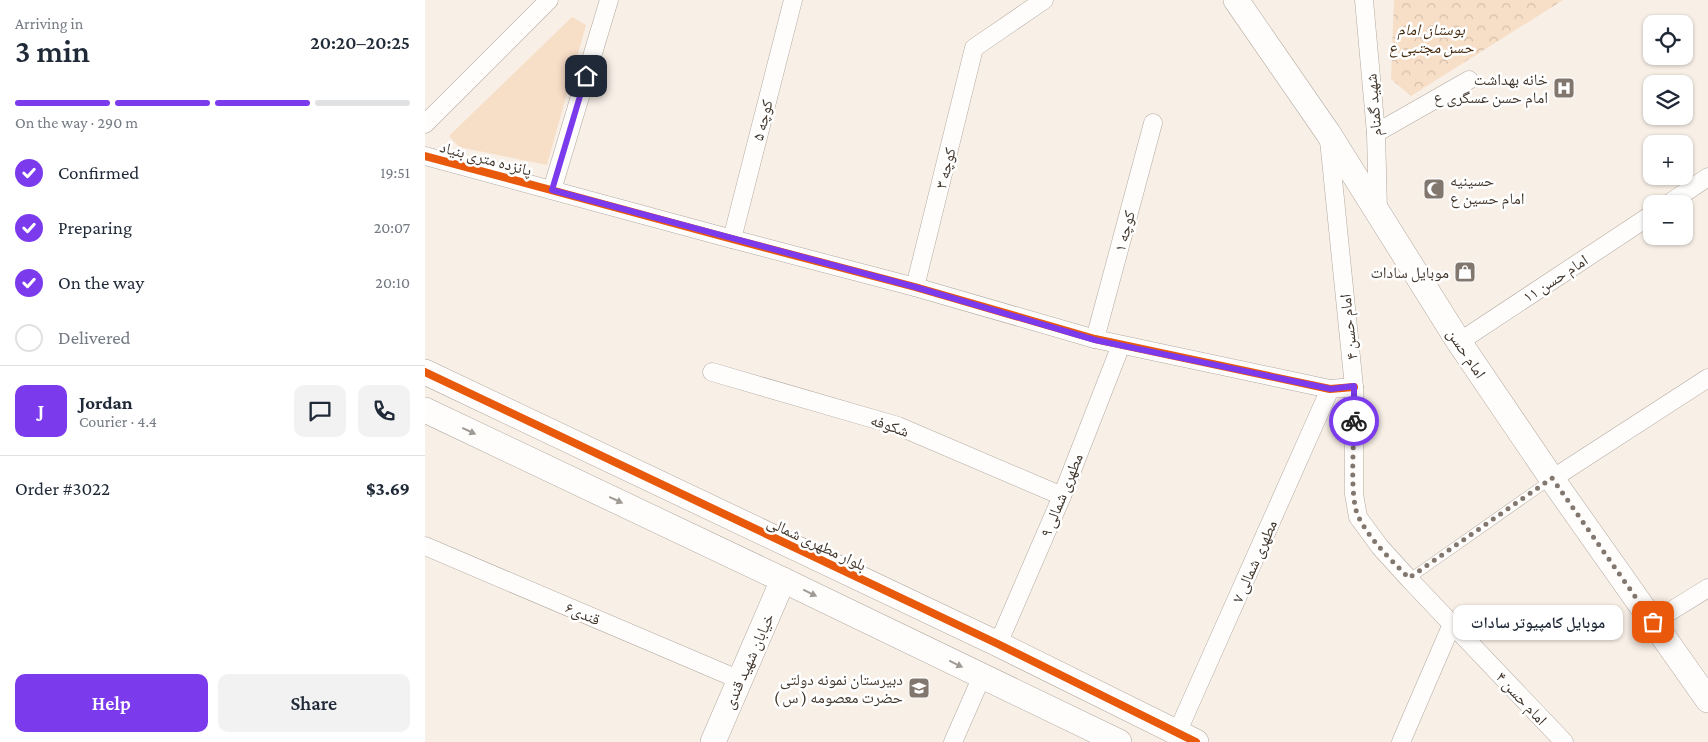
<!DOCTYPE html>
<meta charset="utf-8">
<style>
:root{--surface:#fff;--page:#f2f2f3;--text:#1f2937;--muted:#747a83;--line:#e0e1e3;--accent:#7c3aed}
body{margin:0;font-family:"Crimson Pro","Noto Naskh Arabic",serif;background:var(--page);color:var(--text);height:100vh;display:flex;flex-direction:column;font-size:19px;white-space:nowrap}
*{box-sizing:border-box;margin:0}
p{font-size:16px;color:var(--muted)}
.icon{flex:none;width:28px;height:28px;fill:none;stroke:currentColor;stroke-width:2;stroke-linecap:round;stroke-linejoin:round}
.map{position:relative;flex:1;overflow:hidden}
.sheet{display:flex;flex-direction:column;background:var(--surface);width:425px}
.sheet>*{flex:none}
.fabs{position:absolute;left:1218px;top:15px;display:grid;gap:10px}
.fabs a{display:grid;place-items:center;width:50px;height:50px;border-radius:10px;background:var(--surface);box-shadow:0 1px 4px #0004;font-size:25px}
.pin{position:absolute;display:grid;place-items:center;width:42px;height:42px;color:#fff;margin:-21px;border-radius:10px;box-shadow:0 2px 8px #0006}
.courier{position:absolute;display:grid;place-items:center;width:50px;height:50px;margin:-25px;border:4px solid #7c3aed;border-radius:50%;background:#fff;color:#222;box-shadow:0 1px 6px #0007}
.bubble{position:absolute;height:35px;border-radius:10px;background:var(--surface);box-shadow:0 1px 4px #0004;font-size:16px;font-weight:600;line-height:35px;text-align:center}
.summary em{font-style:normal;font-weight:600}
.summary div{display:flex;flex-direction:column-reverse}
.summary{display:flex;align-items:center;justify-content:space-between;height:85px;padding:0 15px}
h1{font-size:32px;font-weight:600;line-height:38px}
.bar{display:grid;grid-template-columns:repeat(4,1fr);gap:8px 5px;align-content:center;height:60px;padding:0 15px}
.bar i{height:6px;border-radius:4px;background:var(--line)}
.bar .selected{background:var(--accent)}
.bar p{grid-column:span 4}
.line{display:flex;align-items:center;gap:12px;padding:0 15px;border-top:1px solid var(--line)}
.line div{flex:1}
.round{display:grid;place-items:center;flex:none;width:52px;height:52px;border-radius:10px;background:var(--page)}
ol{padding:0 15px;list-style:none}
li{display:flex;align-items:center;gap:15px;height:55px}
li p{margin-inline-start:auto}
li .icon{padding:5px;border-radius:50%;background:var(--accent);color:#fff;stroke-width:4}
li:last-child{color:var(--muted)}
li i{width:28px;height:28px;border:2px solid var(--line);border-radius:50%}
.cta{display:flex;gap:10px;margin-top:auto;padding:10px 15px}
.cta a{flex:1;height:58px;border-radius:10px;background:var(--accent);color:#fff;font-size:20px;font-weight:600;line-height:58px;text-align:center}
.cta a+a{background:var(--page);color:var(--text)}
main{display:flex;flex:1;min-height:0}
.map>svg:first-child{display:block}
.green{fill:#f7dec7}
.park{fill:url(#park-crowns)}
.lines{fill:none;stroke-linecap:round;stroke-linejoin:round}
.lane-casing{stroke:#b2a9a1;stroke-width:10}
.street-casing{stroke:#b2a9a1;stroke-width:19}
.secondary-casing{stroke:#b2a9a1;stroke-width:26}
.lane{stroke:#fefdfb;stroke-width:9}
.street{stroke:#fefdfb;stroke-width:18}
.secondary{stroke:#fefdfb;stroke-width:25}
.cycleway-casing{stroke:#fff;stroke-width:11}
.cycleway{stroke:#e8590c;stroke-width:8}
.oneway{fill:#a09a94}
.done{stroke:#82776e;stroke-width:5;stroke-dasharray:0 9}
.route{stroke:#7c3aed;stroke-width:6}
.labels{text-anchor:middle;stroke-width:5;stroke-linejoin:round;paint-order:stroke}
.park-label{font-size:16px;font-style:italic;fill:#462c0f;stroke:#fff}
.poi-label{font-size:16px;fill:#42372d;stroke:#fff;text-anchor:end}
.street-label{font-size:16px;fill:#42372d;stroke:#fff}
</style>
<main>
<section class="sheet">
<div class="summary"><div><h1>3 min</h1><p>Arriving in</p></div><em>20:20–20:25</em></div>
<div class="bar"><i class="selected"></i><i class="selected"></i><i class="selected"></i><i></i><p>On the way · 290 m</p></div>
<ol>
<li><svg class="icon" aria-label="check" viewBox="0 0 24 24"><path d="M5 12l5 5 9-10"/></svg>Confirmed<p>19:51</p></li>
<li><svg class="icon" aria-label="check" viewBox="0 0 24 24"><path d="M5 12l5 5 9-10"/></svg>Preparing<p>20:07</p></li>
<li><svg class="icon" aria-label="check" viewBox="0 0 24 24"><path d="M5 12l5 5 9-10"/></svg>On the way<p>20:10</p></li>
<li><i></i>Delivered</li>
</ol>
<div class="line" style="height:90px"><b class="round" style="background:var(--accent);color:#fff">J</b><div><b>Jordan</b><p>Courier · 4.4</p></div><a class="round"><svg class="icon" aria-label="chat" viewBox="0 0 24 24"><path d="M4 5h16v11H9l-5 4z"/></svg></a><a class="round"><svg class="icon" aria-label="phone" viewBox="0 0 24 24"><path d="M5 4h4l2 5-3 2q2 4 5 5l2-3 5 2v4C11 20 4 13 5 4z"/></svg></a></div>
<div class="line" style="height:65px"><div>Order #3022</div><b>$3.69</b></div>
<div class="cta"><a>Help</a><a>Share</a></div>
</section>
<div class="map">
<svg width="1283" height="742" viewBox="0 0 1283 742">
<defs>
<pattern id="park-crowns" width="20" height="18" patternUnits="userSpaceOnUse" patternTransform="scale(1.25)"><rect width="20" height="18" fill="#f7dec7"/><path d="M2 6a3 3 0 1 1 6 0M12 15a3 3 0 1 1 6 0" fill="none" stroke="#d5bfab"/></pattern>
</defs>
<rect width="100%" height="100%" fill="#f8efe6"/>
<!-- green -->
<polygon class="green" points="147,17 161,25 122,165 34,147 24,136"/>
<!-- park -->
<polygon class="park" points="969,0 1138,0 986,96 966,79"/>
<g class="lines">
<!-- lane casing -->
<g class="lane-casing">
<polyline id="lane" points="984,579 1125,480"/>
</g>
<!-- street casing -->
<g class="street-casing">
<g id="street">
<polyline points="939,0 951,133 953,210"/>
<polyline points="0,124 124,0"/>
<polyline points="951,133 1044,80"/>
<polyline points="904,140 929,387 929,494 933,517 955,547 984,579 1139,742"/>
<polyline points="0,156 307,239 490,287 670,339 905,389 929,387"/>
<polyline points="127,190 184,0"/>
<polyline points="1243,204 1283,177"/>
<polyline points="307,239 368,0"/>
<polyline points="490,287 549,48 619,0"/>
<polyline points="670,339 728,123"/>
<polyline points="1034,342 1226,215"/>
<polyline points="287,372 473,426 637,496"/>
<polyline points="1127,479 1283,378"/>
<polyline points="0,546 315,680"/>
<polyline points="1228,622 1283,588"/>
<polyline points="573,644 637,496 696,345"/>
<polyline points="752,733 905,389"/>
<polyline points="528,742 557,676"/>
<polyline points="976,742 1027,624"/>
</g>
</g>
<!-- secondary casing -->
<g class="secondary-casing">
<g id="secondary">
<polyline points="811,0 903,133 1034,342 1127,479 1283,700"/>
<polyline points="0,372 573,644 771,742"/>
<polyline points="0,410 358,580 694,742"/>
<polyline points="288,742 358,580"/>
</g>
</g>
<!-- lane -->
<use href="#lane" class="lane"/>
<!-- street -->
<use href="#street" class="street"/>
<!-- secondary -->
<use href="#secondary" class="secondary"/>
<!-- cycleway casing -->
<g class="cycleway-casing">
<g id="cycleway">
<polyline points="0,156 307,239 490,287 670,339 905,389 929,387"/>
<polyline points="0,372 573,644 771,742"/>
</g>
</g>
<!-- cycleway -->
<use href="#cycleway" class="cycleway"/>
</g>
<!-- one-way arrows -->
<defs><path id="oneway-solid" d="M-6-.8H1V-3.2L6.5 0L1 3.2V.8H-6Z" transform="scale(1.25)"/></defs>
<g class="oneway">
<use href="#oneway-solid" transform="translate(44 431) rotate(25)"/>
<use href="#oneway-solid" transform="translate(191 500) rotate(25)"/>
<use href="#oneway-solid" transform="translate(385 593) rotate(26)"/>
<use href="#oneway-solid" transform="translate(531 664) rotate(26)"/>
</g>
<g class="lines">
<!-- done -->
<path class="done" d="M929 421C929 444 924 500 934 518 946 541 966 560 984 578L1127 478 1228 622"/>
<!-- route -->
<polyline class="route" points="161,76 127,190 490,287 670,340 906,389 929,386 929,421"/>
</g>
<!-- icons -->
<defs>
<g id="hospital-square" transform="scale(1.125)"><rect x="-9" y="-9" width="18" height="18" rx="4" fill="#82776e" stroke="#fff"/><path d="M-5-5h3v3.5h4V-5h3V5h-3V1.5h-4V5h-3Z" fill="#fff"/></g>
<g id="mosque-square" transform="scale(1.125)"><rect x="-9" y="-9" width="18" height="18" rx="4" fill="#82776e" stroke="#fff"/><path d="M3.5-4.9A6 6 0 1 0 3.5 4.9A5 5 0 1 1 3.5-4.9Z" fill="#fff"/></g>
<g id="shop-square" transform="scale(1.125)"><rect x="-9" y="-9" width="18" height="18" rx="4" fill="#82776e" stroke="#fff"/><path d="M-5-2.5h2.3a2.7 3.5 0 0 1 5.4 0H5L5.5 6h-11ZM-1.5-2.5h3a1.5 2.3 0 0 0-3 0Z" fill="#fff"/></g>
<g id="school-square" transform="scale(1.125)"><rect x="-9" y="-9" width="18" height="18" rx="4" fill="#82776e" stroke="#fff"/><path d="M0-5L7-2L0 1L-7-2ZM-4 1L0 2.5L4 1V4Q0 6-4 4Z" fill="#fff"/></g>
</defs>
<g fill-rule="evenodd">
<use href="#hospital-square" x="1139" y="88"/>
<use href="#mosque-square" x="1009" y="189"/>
<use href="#shop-square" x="1040" y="272"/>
<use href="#school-square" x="494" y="688"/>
</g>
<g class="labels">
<!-- park labels -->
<g class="park-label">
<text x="1006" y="35">بوستان امام<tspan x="1006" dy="18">حسن مجتبی ع</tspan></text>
</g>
<!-- poi labels -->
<g class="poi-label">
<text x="1123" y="85">خانه بهداشت<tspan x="1123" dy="18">امام حسن عسگری ع</tspan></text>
<text x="1025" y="186" text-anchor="start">حسینیه<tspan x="1025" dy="18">امام حسین ع</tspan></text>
<text x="1024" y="278">موبایل سادات</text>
<text x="478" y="685">دبیرستان نمونه دولتی<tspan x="478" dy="18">حضرت معصومه ( س )</tspan></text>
</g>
<!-- street labels -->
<g class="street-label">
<text transform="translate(948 105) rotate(-95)" y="6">شهید گمنام</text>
<text transform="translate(337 120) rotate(-76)" y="6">کوچه ۵</text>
<text transform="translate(61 158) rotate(15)" y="6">پانزده متری بنیاد</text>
<text transform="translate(520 168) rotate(-76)" y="6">کوچه ۳</text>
<text transform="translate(699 231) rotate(-75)" y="6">کوچه ۱</text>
<text transform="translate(1130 278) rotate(-33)" y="6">امام حسن ۱۱</text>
<text transform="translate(923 327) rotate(-96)" y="6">امام حسن ۴</text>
<text transform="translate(1042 353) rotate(56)" y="6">امام حسن</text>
<text transform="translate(465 425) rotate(19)" y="6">شکوفه</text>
<text transform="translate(636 495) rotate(-68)" y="6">مطهری شمالی ۹</text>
<text transform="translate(392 543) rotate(25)" y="6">بلوار مطهری شمالی</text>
<text transform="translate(829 561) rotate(-66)" y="6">مطهری شمالی ۷</text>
<text transform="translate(158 613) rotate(23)" y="6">قندی۶</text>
<text transform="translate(323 661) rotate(-66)" y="6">خیابان شهید قندی</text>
<text transform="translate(1097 698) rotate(47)" y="6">امام حسن ۴</text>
</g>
</g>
</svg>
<div class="fabs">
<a><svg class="icon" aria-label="locate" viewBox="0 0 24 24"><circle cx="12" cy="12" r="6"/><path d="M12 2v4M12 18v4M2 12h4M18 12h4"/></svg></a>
<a><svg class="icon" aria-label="layers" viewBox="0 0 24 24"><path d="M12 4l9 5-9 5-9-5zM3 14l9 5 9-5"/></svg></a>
<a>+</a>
<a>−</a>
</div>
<div class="pin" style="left:1228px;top:622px;background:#ea580c"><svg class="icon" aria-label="bag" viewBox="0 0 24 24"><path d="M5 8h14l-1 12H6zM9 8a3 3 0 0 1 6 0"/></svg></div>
<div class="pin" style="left:161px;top:76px;background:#1f2937"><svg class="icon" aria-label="home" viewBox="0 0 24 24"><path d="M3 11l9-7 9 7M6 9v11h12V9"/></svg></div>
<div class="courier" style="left:929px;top:421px"><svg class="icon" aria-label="bike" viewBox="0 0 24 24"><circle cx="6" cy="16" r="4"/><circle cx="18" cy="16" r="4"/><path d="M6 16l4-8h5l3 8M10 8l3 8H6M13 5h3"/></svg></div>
<div class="bubble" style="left:1028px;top:605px;width:170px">موبایل کامپیوتر سادات</div>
</div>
</main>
